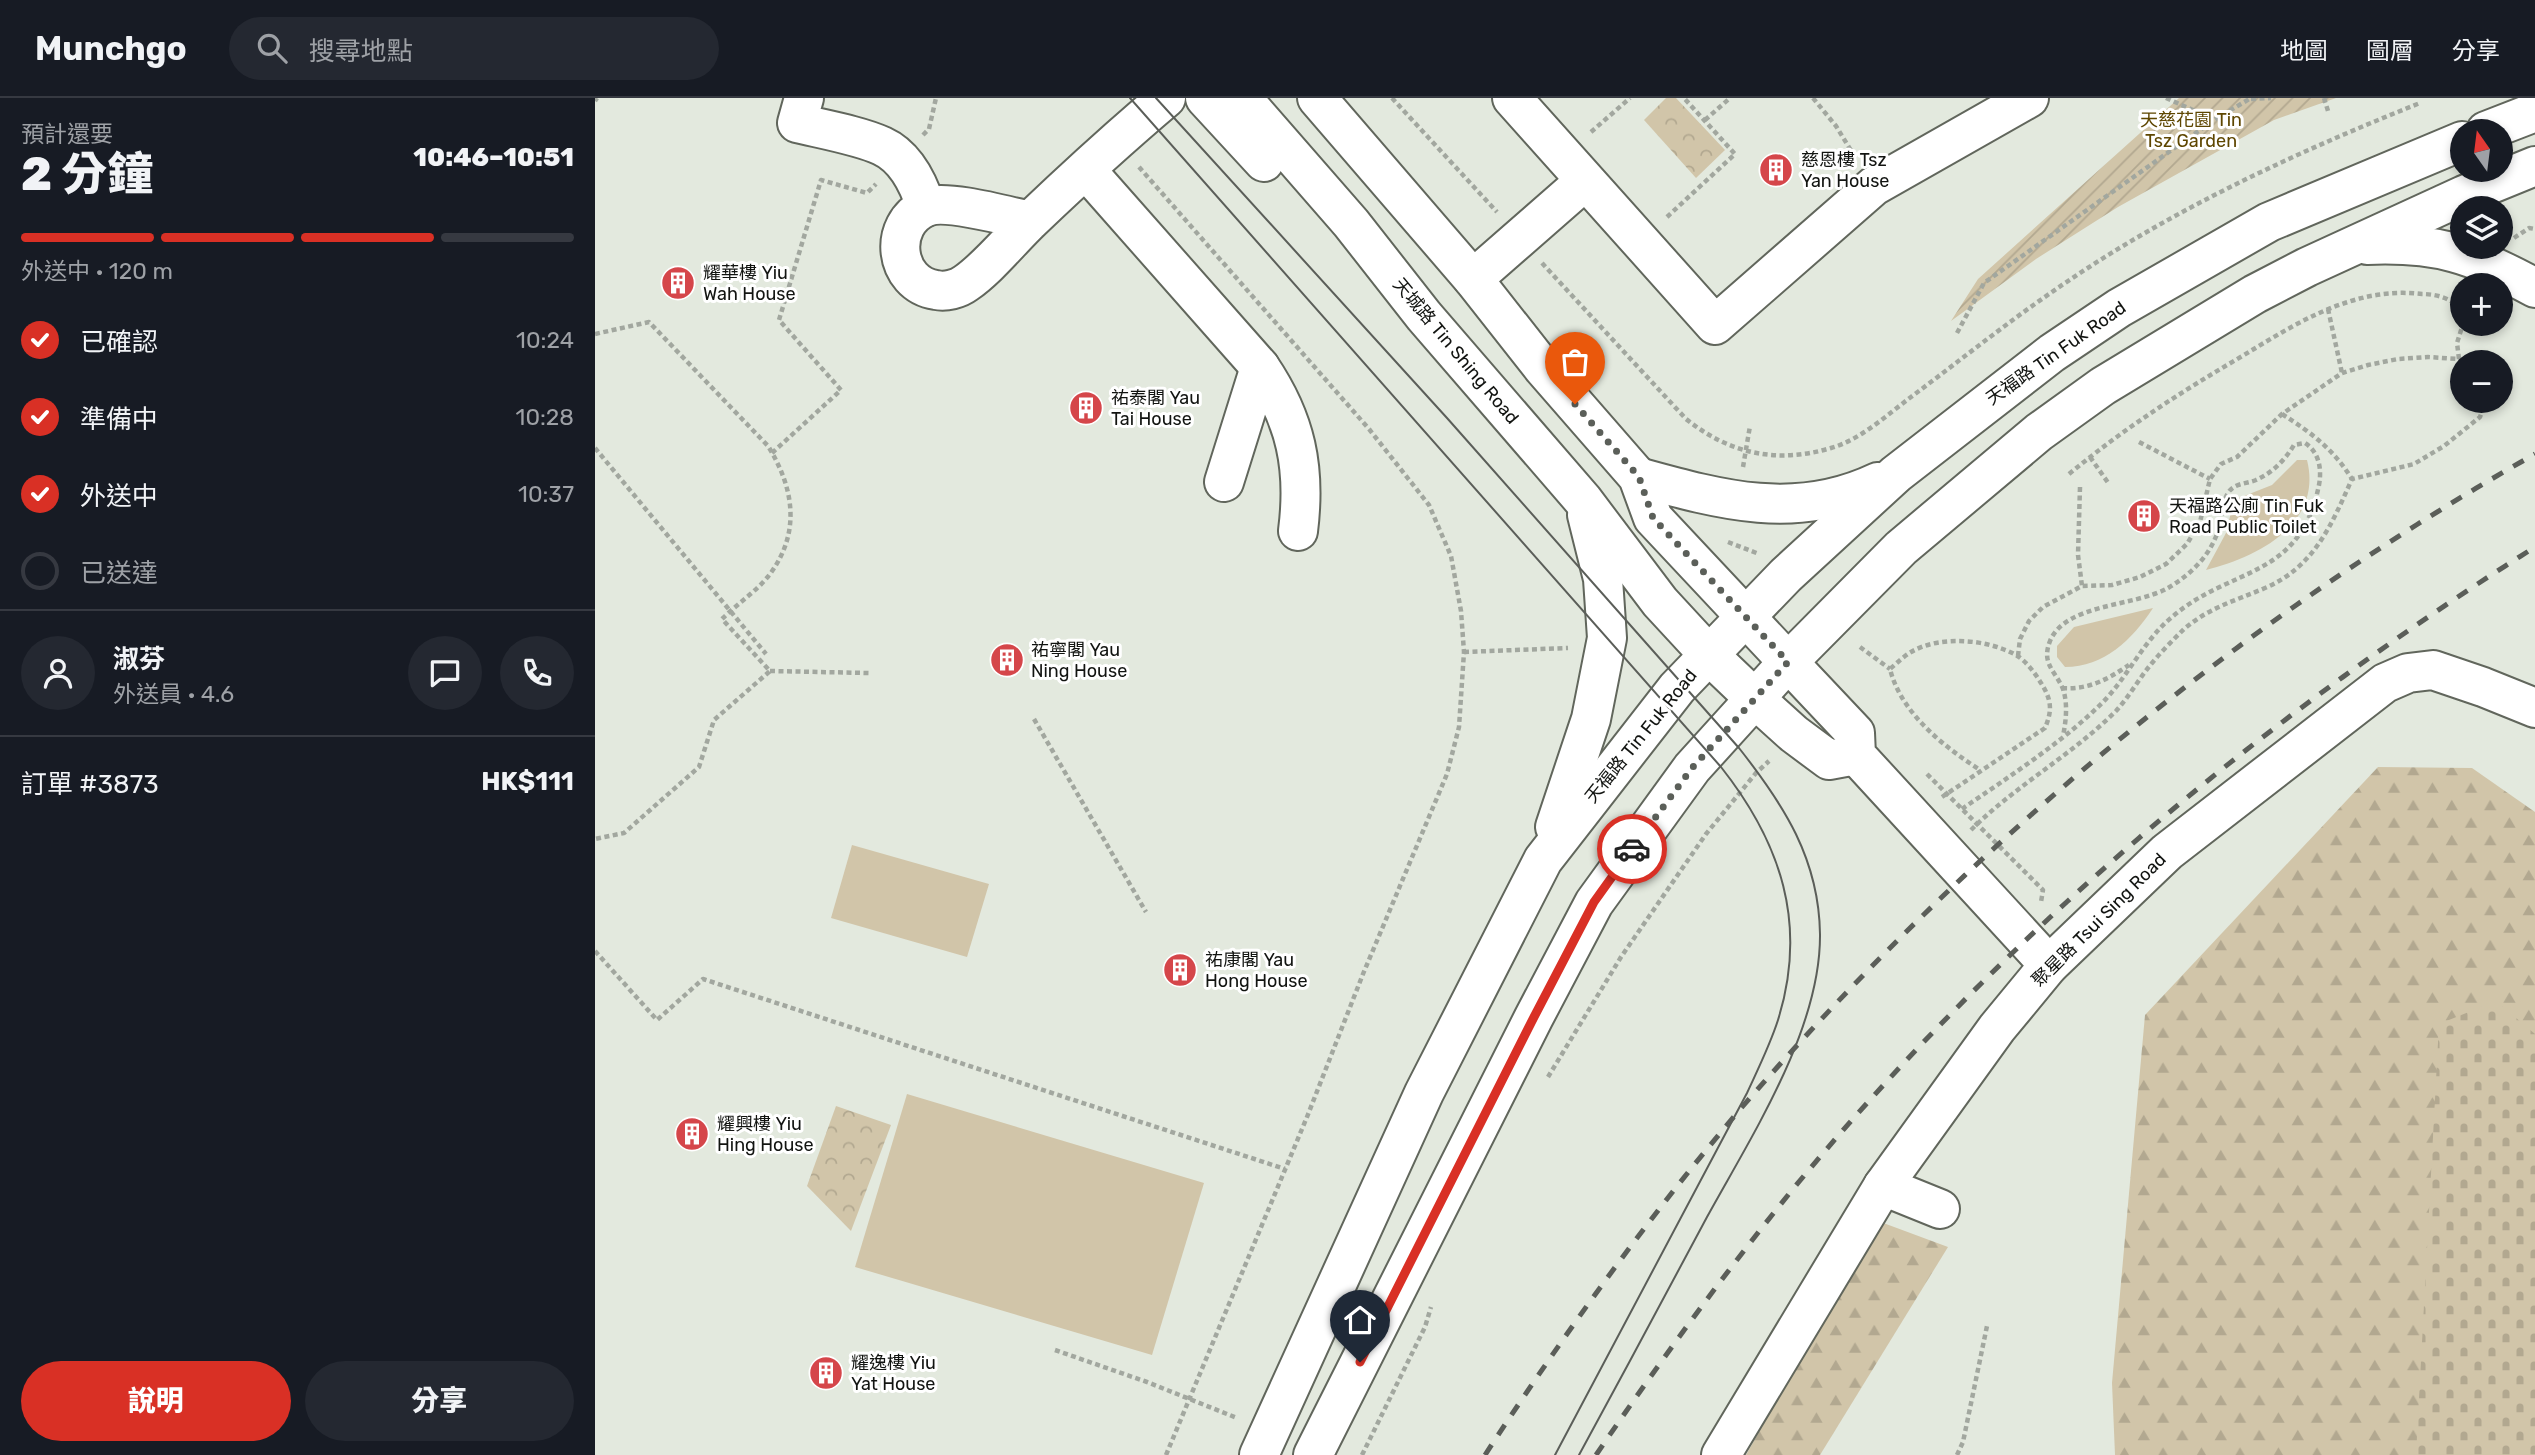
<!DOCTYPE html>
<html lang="zh-TW">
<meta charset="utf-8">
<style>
:root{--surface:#171b24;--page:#242831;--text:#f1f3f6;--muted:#9ea1a6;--line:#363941;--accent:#d93025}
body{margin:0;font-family:Rubik,"Noto Sans TC",sans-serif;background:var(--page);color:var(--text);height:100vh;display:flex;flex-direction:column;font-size:26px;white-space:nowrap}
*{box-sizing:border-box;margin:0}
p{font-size:23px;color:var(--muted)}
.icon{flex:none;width:38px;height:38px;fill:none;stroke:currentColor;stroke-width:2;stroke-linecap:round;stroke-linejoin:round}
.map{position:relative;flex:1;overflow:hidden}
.panel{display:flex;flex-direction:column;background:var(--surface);width:595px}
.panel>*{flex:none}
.needle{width:46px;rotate:346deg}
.controls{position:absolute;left:1855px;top:21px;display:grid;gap:14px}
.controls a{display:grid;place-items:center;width:63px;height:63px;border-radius:50%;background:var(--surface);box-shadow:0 4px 10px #0003;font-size:35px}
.pin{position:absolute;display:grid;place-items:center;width:60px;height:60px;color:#fff;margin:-72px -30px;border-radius:50% 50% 50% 0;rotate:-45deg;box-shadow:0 0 7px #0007}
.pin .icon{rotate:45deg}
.courier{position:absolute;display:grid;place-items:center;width:70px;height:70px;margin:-35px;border:5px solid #d93025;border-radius:50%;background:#fff;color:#222;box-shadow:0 2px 9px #0007}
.overview em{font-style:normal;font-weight:800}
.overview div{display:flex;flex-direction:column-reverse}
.overview{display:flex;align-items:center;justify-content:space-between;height:119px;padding:0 21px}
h1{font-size:46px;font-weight:800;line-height:52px}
.bar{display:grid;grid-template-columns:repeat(4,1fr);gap:10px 7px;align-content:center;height:84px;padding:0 21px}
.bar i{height:9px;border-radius:5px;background:var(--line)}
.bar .on{background:var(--accent)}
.bar p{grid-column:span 4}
.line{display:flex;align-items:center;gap:18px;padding:0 21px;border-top:2px solid var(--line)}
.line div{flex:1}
.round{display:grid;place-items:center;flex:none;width:74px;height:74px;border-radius:37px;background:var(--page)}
ol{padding:0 21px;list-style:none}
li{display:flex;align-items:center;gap:21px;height:77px}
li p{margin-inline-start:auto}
li .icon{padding:7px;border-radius:50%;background:var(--accent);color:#fff;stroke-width:4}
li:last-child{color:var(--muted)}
li i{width:38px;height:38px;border:4px solid var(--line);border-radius:50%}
.primary-button{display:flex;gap:14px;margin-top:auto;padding:14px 21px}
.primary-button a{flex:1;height:80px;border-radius:42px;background:var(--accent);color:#fff;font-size:28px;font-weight:800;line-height:80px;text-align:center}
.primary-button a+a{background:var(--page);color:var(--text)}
header{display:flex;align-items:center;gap:42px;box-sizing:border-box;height:98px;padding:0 35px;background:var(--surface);border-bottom:2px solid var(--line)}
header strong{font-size:33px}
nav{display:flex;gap:38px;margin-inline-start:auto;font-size:24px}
.search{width:490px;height:63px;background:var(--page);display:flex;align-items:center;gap:18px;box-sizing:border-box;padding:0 24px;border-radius:38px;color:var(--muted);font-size:26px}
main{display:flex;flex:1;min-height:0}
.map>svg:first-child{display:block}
.grass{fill:#d1c5a9}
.forest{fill:url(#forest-firs)}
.cemetery{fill:url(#cemetery-stones)}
.park{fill:url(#park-crowns)}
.garden{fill:url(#garden-furrows)}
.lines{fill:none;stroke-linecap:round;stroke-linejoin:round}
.minor-casing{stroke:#61665c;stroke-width:42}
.major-casing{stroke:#61665c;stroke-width:42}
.path{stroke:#a2a79f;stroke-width:4.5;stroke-dasharray:5 3.5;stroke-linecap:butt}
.minor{stroke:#fff;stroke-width:38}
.major{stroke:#fff;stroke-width:38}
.tram{stroke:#5b5e59;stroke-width:2}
.rail{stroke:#5b5e59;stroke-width:5;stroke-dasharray:12 12;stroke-linecap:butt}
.done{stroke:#5b5f59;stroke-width:7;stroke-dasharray:0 12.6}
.route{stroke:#d93025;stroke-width:9}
.labels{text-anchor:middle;stroke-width:6;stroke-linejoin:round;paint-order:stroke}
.park-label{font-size:18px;fill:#5e4600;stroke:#fff}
.poi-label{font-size:18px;fill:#121411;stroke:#fff;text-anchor:start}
.street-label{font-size:18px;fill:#121411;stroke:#fff}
</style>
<header>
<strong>Munchgo</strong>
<div class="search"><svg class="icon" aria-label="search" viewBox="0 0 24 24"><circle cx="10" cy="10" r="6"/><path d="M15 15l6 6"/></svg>搜尋地點</div>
<nav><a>地圖</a><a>圖層</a><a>分享</a></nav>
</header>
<main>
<section class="panel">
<div class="overview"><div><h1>2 分鐘</h1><p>預計還要</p></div><em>10:46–10:51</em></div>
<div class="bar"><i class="on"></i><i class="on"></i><i class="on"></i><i></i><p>外送中 · 120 m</p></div>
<ol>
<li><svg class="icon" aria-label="check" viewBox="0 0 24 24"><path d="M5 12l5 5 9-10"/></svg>已確認<p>10:24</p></li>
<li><svg class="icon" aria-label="check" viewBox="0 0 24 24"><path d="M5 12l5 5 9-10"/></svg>準備中<p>10:28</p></li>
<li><svg class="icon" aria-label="check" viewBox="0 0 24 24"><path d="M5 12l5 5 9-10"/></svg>外送中<p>10:37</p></li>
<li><i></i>已送達</li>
</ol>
<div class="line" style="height:126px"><a class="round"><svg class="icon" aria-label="person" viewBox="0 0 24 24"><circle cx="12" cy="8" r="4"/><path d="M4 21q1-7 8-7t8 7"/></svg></a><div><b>淑芬</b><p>外送員 · 4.6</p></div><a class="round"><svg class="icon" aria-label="chat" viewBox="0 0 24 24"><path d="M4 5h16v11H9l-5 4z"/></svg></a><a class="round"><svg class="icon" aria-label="phone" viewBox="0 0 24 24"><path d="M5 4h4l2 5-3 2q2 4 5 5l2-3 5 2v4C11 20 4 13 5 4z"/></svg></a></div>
<div class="line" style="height:91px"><div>訂單 #3873</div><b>HK$111</b></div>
<div class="primary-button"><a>說明</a><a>分享</a></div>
</section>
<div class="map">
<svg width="1940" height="1357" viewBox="0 0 1940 1357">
<defs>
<pattern id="forest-firs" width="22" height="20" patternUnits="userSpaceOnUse" patternTransform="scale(1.75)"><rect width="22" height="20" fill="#d1c5a9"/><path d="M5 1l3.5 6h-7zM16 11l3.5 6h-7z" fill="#b2a890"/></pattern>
<pattern id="cemetery-stones" width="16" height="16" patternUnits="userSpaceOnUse" patternTransform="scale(1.75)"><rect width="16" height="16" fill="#d1c5a9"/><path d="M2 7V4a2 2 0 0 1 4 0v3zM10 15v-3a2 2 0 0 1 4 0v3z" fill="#b2a890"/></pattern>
<pattern id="park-crowns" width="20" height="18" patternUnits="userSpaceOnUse" patternTransform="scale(1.75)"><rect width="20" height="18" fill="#d1c5a9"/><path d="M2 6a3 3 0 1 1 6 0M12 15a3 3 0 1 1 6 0" fill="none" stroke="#b2a890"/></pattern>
<pattern id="garden-furrows" width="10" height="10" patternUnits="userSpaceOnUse" patternTransform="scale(1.75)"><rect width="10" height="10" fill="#d1c5a9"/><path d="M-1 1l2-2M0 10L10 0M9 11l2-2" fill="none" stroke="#b2a890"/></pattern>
</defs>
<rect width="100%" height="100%" fill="#e3e9de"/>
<!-- grass -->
<g class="grass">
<path d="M1702 362H1712C1728 426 1663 459 1611 472L1631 435 1639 402 1677 387Z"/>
<path d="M1558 510C1537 542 1509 569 1470 569L1462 559V548L1479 529Z"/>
<polygon points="257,747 394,786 372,859 236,820"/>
<polygon points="312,996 609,1085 557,1257 260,1169"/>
</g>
<!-- forest -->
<g class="forest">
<polygon points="1783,669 1877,670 1940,714 1940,1357 1520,1357 1517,1285 1550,917"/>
<polygon points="1283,1123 1353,1149 1225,1357 1151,1357"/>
</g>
<!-- cemetery -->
<polygon class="cemetery" points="1901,903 1940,936 1940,1357 1821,1357 1844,926"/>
<!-- park -->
<g class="park">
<polygon points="1071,0 1081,0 1130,52 1101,80 1049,22"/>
<polygon points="241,1008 296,1027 256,1133 212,1088"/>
</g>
<!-- garden -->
<polygon class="garden" points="1584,0 1741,0 1679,22 1523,109 1441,161 1356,223 1383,181"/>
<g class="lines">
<!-- minor casing -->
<g class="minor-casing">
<g id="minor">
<path d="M209 0 202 25C227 31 266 38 287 48 311 59 324 87 331 109"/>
<polyline points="917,0 1120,227 1279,88 1434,0"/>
<path d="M491 72 665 269C701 322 711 370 703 433"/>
<path d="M435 123C412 118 351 101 331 109 292 126 299 186 341 192 351 194 363 191 371 185 393 170 416 141 436 122 480 80 525 39 571 0"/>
<polyline points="878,181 990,83"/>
<polyline points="629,384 665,269"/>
<polyline points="1193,564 1260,635 1261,657 1454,867"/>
<polyline points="1159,600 1199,636 1234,662 1261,657"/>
<polyline points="1288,1088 1345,1111"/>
<polyline points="1126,1357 1288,1088 1402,930 1454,867 1572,754 1790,585 1813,575 1838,572 1888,589 1940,610"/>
</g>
</g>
<!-- major casing -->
<g class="major-casing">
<g id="major">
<polyline points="610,0 669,64"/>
<polyline points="647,0 756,125 829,218 988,402 1065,504 1114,557 1159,600"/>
<polyline points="722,0 878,181 948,270 1043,379 1058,420 1193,564"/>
<polyline points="1891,33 1940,14"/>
<path d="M1772 147C1842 144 1879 156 1940 190"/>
<path d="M1043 379C1126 402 1201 423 1283 384"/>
<polyline points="960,729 996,621 1012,540 1008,481 992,417"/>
<polyline points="664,1357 829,995 948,762 1082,590 1191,477 1301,376 1457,255 1524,210 1674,124 1867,43"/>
<polyline points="718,1357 939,919 999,805 1097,670 1193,564 1306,450 1444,334 1508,288 1660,196 1712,169 1869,97 1940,68"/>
</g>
</g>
<!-- path -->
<g class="path">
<polyline points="797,0 902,114"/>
<polyline points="1218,0 1241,28 1260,59"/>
<polyline points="1571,0 1618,21"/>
<polyline points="1729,0 1733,13"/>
<polyline points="1656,1 1676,0"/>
<polyline points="0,3 2,0"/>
<polyline points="1110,22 1135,0"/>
<polyline points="996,34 1035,0"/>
<polyline points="328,37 334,31 341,0"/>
<polyline points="544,69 774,331 834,407 856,458 866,513 869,554 864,629 852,676 768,876 712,1019 571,1357"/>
<polyline points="1072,119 1140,56 1089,0"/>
<polyline points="1919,140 1934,130 1940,131"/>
<path d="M947 165 1091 321C1135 356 1182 366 1236 350 1265 342 1292 317 1316 299 1363 264 1409 227 1457 194 1570 115 1697 56 1825 5"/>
<polyline points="1733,211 1747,275"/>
<polyline points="1362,235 1389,185 1619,22 1656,0"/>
<path d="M0 236 54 224 173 348C199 390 206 434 175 476 162 493 142 506 127 521L175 573 119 622 104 669 29 735 0 741"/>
<polyline points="1864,261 1862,245 1868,226"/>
<path d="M1687 316C1718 336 1738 351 1757 381"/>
<polyline points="1544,344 1615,381"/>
<polyline points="0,350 171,556"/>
<polyline points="177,355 246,292 184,222 226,82 272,95 281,86"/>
<polyline points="1495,359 1514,386"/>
<polyline points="1148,369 1155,328"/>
<path d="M1474 376C1531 329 1586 294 1649 257 1682 237 1717 215 1753 204 1777 196 1802 193 1827 196 1836 196 1849 198 1857 204 1861 207 1864 213 1867 216"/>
<polyline points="1485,389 1483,457 1487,488"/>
<polyline points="1133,444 1164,456"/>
<polyline points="1265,549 1295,571"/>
<polyline points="869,554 973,550"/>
<polyline points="1423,558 1425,541 1434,523 1448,509 1487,488 1517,487 1545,479 1571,466 1592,446 1605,424 1615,381 1626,366 1642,359 1687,316 1747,275 1773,267 1803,261 1833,259 1864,261 1872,264"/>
<polyline points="175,573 274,575"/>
<path d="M1467 590C1494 592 1513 581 1534 567"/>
<polyline points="439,621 551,814"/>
<polyline points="1332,676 1448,792 1446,804"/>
<path d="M1347 699 1450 630C1458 611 1456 601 1446 585 1440 575 1431 563 1421 557 1392 541 1345 537 1316 554 1309 558 1302 565 1295 571 1306 615 1348 648 1385 672"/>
<path d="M1367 711C1412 680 1468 644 1507 605 1533 579 1548 543 1577 519 1636 468 1705 482 1724 387 1727 371 1724 354 1710 345L1699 347C1690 362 1677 375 1661 382 1651 386 1639 385 1633 395 1628 403 1627 417 1625 426 1618 455 1598 475 1573 490 1539 509 1471 505 1455 543 1446 566 1460 572 1468 591 1473 606 1471 623 1468 638"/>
<path d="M1376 732C1420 688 1477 657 1521 613 1533 600 1542 584 1553 570 1563 557 1577 543 1589 531 1615 509 1640 503 1670 490 1719 469 1736 428 1757 381L1819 366 1849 348 1885 319 1891 303"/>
<polyline points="0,853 62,922 108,881 690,1071"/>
<polyline points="953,979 1026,859 1111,736 1161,675 1174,663"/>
<polyline points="460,1252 552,1284 642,1320"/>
<polyline points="767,1357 830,1229 836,1209"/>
<polyline points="1362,1357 1368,1344 1392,1228"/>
</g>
<!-- minor -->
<use href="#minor" class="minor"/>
<!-- major -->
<use href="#major" class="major"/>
<!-- tram -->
<g class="tram">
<path d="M535 0 1126 669C1186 745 1213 826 1183 922 1175 947 1163 971 1152 995L960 1357"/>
<path d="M561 0 852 320 1144 650C1189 707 1224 761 1225 836 1226 931 1157 1037 1112 1119 1070 1198 1027 1278 984 1357"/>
</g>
<!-- rail -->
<g class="rail">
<path d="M890 1357C969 1236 1054 1118 1148 1008 1373 749 1641 525 1940 356"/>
<path d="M1001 1357C1063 1266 1128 1177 1198 1091 1408 837 1662 624 1940 449"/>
</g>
</g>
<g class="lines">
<!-- done -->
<polyline class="done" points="980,306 1044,379 1058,420 1193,564 1097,670 1037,751"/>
<!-- route -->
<polyline class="route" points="765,1264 939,919 999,804 1037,751"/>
</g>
<!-- icons -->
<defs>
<g id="building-disc" transform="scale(1.75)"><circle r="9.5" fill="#d5464a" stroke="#fff"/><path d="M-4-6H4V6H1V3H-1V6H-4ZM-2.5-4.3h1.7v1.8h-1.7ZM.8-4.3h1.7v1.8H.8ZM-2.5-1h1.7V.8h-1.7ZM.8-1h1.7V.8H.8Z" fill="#fff"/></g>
</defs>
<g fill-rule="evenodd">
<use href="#building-disc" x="1181" y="72"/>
<use href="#building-disc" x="83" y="185"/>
<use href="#building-disc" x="491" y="310"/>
<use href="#building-disc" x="1549" y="418"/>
<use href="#building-disc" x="412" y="562"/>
<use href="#building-disc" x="585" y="872"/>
<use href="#building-disc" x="97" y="1036"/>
<use href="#building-disc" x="231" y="1275"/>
</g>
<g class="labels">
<!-- park labels -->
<g class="park-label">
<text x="1596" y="28">天慈花園 Tin<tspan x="1596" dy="21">Tsz Garden</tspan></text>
</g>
<!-- poi labels -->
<g class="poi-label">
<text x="1206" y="68">慈恩樓 Tsz<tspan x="1206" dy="21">Yan House</tspan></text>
<text x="108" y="181">耀華樓 Yiu<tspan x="108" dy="21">Wah House</tspan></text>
<text x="516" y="306">祐泰閣 Yau<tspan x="516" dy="21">Tai House</tspan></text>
<text x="1574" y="414">天福路公廁 Tin Fuk<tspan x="1574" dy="21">Road Public Toilet</tspan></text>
<text x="436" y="558">祐寧閣 Yau<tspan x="436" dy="21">Ning House</tspan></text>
<text x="610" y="868">祐康閣 Yau<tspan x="610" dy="21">Hong House</tspan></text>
<text x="122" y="1032">耀興樓 Yiu<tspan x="122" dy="21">Hing House</tspan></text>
<text x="256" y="1271">耀逸樓 Yiu<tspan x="256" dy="21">Yat House</tspan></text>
</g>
<!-- street labels -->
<g class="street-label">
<text transform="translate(861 253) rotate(50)" y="6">天城路 Tin Shing Road</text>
<text transform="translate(1461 255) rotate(-35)" y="6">天福路 Tin Fuk Road</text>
<text transform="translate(1046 638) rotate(-51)" y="6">天福路 Tin Fuk Road</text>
<text transform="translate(1504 822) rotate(-45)" y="6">聚星路 Tsui Sing Road</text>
</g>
</g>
</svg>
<div class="controls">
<a><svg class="needle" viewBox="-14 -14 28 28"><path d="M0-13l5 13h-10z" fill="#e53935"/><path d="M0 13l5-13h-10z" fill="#9ea1a6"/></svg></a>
<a><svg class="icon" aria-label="layers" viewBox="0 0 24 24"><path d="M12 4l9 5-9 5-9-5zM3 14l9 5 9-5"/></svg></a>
<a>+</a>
<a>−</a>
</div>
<div class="pin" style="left:980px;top:306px;background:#ea580c"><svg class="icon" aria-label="bag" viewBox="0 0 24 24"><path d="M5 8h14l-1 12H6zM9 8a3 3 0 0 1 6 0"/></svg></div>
<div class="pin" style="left:765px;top:1264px;background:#1f2937"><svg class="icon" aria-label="home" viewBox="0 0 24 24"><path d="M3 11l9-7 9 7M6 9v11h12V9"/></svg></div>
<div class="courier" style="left:1037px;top:751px"><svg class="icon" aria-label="car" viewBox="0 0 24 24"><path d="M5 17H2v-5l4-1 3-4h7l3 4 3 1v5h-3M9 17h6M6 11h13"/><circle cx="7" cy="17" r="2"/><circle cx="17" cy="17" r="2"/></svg></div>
</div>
</main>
